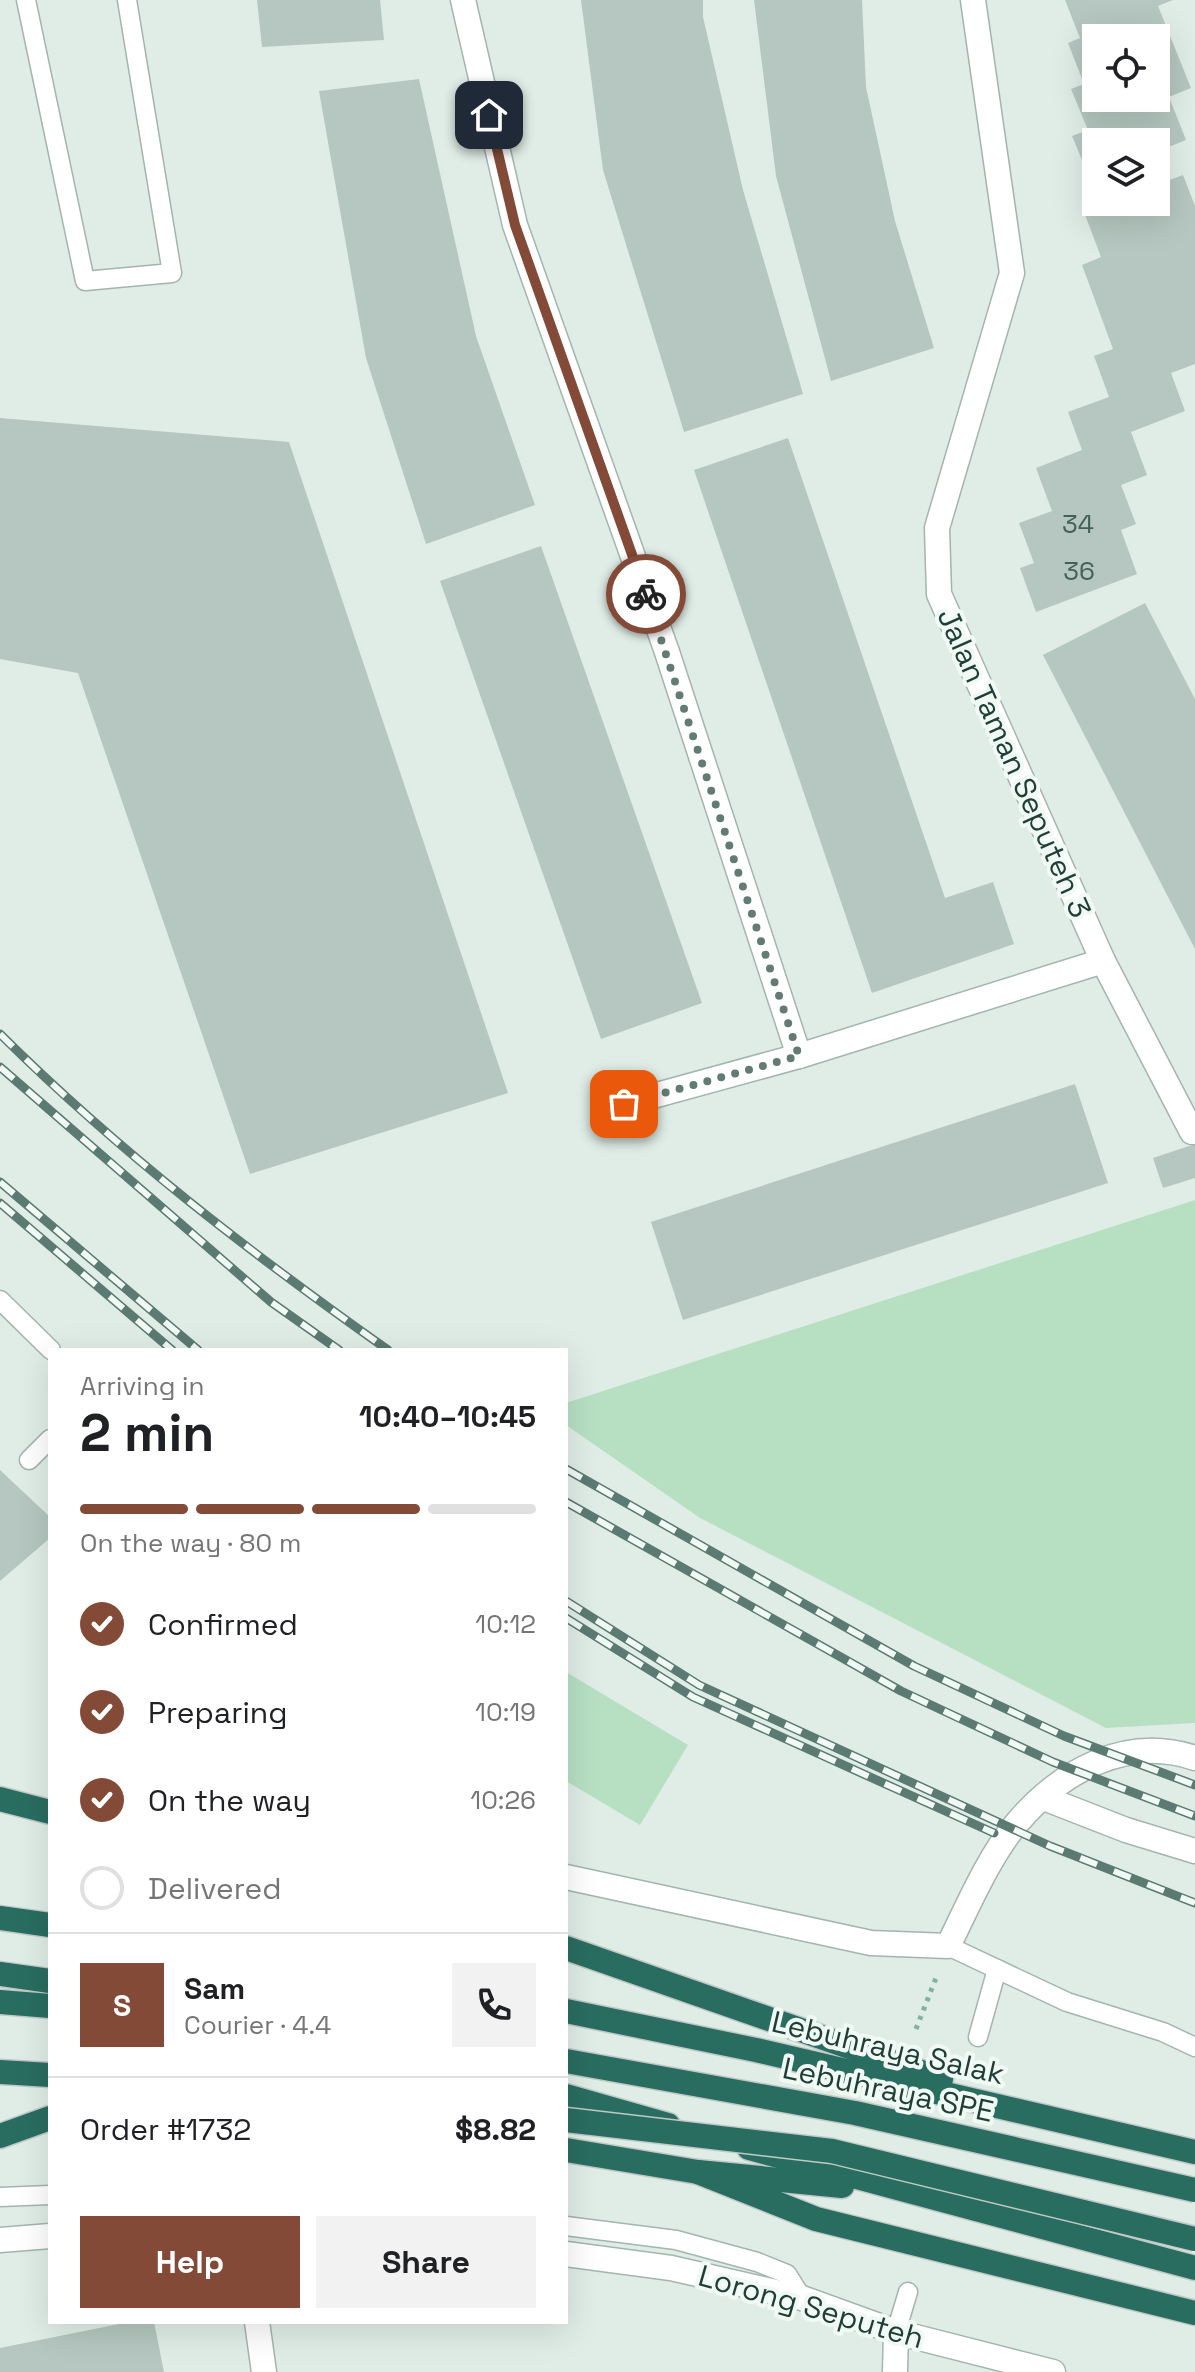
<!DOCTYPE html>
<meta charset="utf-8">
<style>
:root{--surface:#fff;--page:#f2f2f2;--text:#202124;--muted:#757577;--line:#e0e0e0;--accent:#834a37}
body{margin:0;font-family:"Space Grotesk",sans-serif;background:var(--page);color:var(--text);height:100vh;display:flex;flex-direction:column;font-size:30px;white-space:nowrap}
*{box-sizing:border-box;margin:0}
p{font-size:26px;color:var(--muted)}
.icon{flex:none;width:44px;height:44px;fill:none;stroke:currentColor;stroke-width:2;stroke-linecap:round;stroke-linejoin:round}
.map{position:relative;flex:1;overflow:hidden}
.panel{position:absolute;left:48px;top:1348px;width:520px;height:976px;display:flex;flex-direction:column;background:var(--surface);border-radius:0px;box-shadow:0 8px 32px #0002}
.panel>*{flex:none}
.tools{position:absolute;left:1082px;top:24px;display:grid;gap:16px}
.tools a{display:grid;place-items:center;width:88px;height:88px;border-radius:0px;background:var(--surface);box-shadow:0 8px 32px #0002;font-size:40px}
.pin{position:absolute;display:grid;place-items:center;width:68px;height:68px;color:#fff;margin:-34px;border-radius:16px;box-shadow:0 4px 12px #0006}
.courier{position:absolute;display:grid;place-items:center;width:80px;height:80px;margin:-40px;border:6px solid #834a37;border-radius:50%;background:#fff;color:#222;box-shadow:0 2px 10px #0007}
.overview em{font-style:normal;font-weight:700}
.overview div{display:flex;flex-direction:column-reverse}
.overview{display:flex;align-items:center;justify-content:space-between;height:136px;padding:0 32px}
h1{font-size:52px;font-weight:700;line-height:60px}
.bar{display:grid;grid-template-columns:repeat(4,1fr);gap:12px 8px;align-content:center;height:96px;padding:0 32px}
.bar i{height:10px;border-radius:6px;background:var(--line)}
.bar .selected{background:var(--accent)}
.bar p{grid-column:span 4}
.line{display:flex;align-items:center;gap:20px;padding:0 32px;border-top:2px solid var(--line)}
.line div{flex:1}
.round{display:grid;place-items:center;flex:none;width:84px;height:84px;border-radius:0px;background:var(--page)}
ol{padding:0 32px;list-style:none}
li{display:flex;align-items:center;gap:24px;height:88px}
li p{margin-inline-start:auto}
li .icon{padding:8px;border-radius:50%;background:var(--accent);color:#fff;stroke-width:4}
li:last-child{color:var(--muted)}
li i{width:44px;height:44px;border:4px solid var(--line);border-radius:50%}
.action{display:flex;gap:16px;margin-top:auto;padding:16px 32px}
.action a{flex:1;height:92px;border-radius:0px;background:var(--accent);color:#fff;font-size:32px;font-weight:700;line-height:92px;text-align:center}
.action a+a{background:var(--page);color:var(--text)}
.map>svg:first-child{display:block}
.green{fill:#b7e0c3}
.building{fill:#b5c7c0;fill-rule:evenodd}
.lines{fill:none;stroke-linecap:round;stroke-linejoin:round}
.lane-casing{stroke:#a2b5af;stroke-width:21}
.street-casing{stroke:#a2b5af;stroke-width:27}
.highway-casing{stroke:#c0c9c7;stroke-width:27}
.path{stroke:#7eb3a3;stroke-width:5;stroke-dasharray:4 6;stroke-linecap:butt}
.lane{stroke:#fff;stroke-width:18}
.street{stroke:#fff;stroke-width:24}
.highway{stroke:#296d61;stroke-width:24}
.rail-casing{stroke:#5a7a72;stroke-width:9}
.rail{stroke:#f1f9f5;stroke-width:6;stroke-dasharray:18;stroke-linecap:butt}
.highway-bridge-casing{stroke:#c0c9c7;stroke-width:27;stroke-linecap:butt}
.highway-bridge{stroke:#296d61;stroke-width:24}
.done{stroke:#637b75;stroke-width:8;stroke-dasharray:0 14.4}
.route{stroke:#834a37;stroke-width:10}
.labels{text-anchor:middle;stroke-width:8;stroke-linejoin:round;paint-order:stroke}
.number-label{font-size:26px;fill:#446059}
.street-label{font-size:30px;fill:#1f3e37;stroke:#f1f9f5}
</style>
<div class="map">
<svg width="1195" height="2372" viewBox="0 0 1195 2372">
<rect width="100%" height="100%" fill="#e0ede7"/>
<!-- green -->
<g class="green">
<polygon points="1195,1200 1195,1723 1106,1728 700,1518 566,1425 566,1403"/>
<polygon points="566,1672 688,1745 640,1825 566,1781"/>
</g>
<!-- building -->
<g class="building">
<polygon points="257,0 380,0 384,40 262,47"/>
<polygon points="581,0 703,0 703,17 743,190 803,394 684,432 603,170"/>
<polygon points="754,0 862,0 866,87 895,221 934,348 831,381 776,176"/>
<path d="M1065 0H1173L1158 6 1191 88 1169 97 1186 140 1156 152V142H1096V176L1090 179 1072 136 1088 130 1071 89 1084 84 1068 43 1080 38ZM1096 38H1156V98H1096Z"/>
<polygon points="419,79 476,336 535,505 426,544 366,358 319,91"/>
<polygon points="1183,175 1195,206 1195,364 1171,373 1185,411 1131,432 1147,475 1121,485 1136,524 1121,530 1137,574 1036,612 1020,568 1034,563 1019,523 1052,511 1036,468 1082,450 1068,412 1109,397 1094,356 1113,349 1082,265 1101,257 1084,212 1110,202 1156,202 1156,185"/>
<polygon points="0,418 289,442 508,1093 250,1174 78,673 0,659"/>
<polygon points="788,438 945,898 993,882 1014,944 872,993 694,470"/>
<polygon points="541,546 702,1003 601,1039 440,581"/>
<polygon points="1145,603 1195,699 1195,949 1043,655"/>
<polygon points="1075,1084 1108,1183 683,1320 651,1222"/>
<polygon points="1195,1144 1195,1178 1163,1188 1153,1158"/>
<polygon points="0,1470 50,1517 50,1538 0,1581"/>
<polygon points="129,2322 154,2322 164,2372 0,2372 0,2348"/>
</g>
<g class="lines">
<!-- lane casing -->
<g class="lane-casing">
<g id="lane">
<polyline points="26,0 85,281 172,273 127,0"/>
<polyline points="0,1300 51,1350"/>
<polyline points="29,1460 50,1439"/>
<polyline points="948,1946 1067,2002 1163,2032 1195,2047"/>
<polyline points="978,2037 997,1969"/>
<polyline points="0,2197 50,2195"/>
<polyline points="566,2226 676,2240 757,2262 787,2274 802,2298"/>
<polyline points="896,2332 908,2292"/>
</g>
</g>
<!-- street casing -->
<g class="street-casing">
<g id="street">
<polyline points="463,0 515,225 667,652 799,1056"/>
<polyline points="973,0 1012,273 937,528 939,594 1103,961 1192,1132"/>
<polyline points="624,1104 799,1056 1103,961"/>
<polyline points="1044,1798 1126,1830 1195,1851"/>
<path d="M566 1877 871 1943 948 1946C967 1908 989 1856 1017 1823 1061 1771 1126 1735 1195 1758"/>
<polyline points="0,2240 50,2236"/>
<polyline points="566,2254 671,2268 802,2298 896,2332 1053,2372"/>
<polyline points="257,2322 264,2372"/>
<polyline points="895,2372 896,2332"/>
</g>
</g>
<!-- highway casing -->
<g class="highway-casing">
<g id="highway">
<polyline points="0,1799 50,1812"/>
<polyline points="0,1918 50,1925"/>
<polyline points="566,1948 941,2079"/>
<polyline points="0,1974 50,1981"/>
<polyline points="0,2002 50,2006"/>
<polyline points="566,2011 756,2050 1195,2152"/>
<polyline points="0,2072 50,2075"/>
<polyline points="566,2096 668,2125"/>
<polyline points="0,2136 50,2118"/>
<polyline points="749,2148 1195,2268"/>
<polyline points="566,2150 698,2172 842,2186"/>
<polyline points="698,2172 816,2219 1195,2313"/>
</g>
</g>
<!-- path -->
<polyline class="path" points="916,2029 936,1978"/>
<!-- lane -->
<use href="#lane" class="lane"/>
<!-- street -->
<use href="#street" class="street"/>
<!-- highway -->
<use href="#highway" class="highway"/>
<!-- rail casing -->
<g class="rail-casing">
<g id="rail">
<path d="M0 1034C119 1152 252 1254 388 1350"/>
<polyline points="0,1067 271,1302 339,1350"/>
<polyline points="0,1182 198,1350"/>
<polyline points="0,1203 172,1350"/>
<polyline points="566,1469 914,1666 1064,1736 1195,1785"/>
<polyline points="566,1502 901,1691 1053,1762 1195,1816"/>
<polyline points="566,1601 699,1685 1050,1846 1195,1903"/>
<polyline points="566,1618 693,1697 994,1833"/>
</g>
</g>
<!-- rail -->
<use href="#rail" class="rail"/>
<!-- highway-bridge casing -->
<g class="highway-bridge-casing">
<g id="highway-bridge">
<polyline points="566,2061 855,2113 1195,2190"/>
<polyline points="566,2120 832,2151 1195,2239"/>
</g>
</g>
<!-- highway-bridge -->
<use href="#highway-bridge" class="highway-bridge"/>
</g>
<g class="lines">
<!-- done -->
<polyline class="done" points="624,1104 799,1056 646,594"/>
<!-- route -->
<polyline class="route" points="489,115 515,225 646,594"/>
</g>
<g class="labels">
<!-- number labels -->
<g class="number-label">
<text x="1078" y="533">34</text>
<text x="1079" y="580">36</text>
</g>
<!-- street labels -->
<g class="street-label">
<text transform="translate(1014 763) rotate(66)" y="10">Jalan Taman Seputeh 3</text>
<text transform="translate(888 2048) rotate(13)" y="10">Lebuhraya Salak</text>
<text transform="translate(888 2090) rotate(12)" y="10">Lebuhraya SPE</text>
<text transform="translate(811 2307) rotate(16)" y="10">Lorong Seputeh</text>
</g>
</g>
</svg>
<div class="tools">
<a><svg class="icon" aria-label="locate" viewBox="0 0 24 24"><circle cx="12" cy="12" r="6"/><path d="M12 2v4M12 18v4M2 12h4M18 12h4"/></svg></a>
<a><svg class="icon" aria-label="layers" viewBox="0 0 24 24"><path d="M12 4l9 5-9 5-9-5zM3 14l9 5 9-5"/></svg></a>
</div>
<div class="pin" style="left:624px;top:1104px;background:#ea580c"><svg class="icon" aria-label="bag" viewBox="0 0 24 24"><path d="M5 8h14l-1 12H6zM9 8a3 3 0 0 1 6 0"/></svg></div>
<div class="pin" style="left:489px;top:115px;background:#1f2937"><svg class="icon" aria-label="home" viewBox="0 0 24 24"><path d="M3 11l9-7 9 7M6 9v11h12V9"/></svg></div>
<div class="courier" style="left:646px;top:594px"><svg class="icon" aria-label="bike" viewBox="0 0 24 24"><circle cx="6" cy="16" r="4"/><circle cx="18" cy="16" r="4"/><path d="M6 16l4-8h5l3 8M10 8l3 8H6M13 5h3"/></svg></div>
<section class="panel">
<div class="overview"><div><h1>2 min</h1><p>Arriving in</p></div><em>10:40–10:45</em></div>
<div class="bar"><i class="selected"></i><i class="selected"></i><i class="selected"></i><i></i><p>On the way · 80 m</p></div>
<ol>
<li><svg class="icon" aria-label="check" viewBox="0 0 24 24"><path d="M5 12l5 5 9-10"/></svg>Confirmed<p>10:12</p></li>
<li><svg class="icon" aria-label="check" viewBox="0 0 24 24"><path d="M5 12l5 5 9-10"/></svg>Preparing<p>10:19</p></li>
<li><svg class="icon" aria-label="check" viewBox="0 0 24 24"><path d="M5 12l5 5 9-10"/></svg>On the way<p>10:26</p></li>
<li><i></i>Delivered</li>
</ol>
<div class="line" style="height:144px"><b class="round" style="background:var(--accent);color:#fff">S</b><div><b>Sam</b><p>Courier · 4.4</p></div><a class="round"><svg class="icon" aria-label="phone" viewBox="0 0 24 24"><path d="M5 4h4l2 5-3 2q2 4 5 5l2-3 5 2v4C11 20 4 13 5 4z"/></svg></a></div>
<div class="line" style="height:104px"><div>Order #1732</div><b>$8.82</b></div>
<div class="action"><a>Help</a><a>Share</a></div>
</section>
</div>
